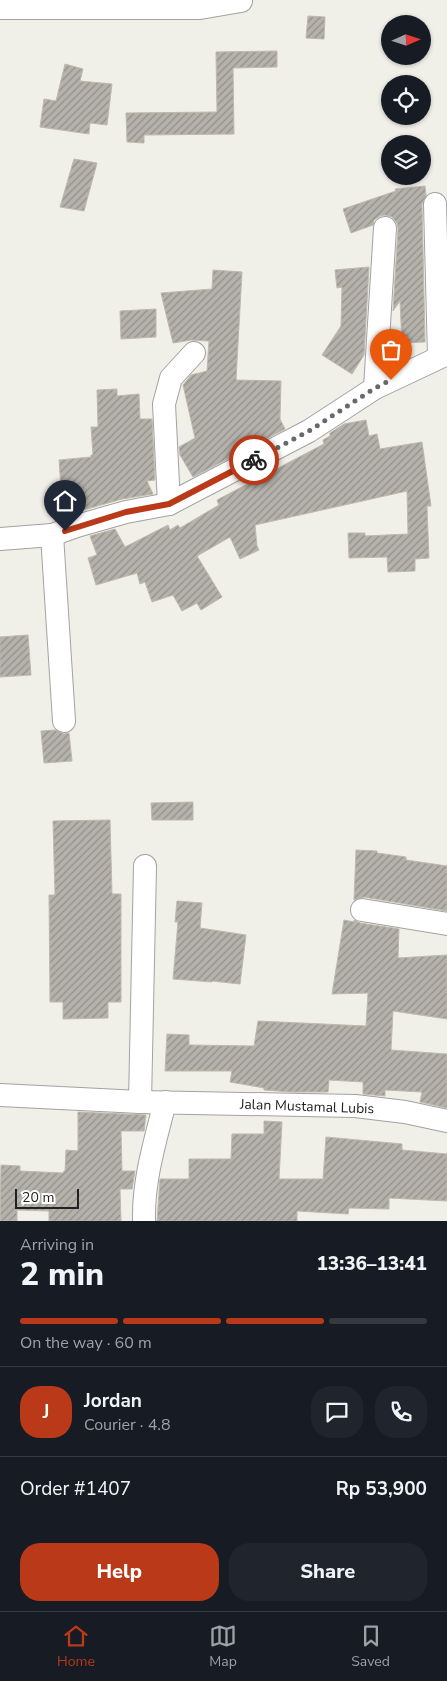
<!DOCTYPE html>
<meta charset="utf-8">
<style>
:root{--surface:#171b24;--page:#20242c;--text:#f1f3f6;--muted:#9ea1a6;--line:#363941;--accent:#ba3918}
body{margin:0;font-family:"Nunito Sans",sans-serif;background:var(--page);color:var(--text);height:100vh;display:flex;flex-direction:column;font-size:19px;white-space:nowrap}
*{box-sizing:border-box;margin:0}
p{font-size:16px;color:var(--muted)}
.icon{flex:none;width:28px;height:28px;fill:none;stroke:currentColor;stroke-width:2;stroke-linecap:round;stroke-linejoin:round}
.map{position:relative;height:1221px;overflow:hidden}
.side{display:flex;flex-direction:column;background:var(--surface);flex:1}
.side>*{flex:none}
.needle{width:32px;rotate:87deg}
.fabs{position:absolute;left:381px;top:15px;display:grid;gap:10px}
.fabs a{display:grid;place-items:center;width:50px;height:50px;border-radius:50%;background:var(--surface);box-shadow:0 1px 4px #0004;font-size:25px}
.scale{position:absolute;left:15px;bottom:12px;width:64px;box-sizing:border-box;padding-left:5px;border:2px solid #212121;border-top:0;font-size:14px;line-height:18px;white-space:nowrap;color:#212121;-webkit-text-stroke:4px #fff;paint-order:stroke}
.pin{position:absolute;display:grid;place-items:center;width:42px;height:42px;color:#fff;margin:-51px -21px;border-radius:50% 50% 50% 0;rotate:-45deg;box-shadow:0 0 5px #0007}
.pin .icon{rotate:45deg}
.courier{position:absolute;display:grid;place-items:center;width:50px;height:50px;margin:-25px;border:4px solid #ba3918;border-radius:50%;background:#fff;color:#222;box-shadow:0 1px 6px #0007}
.headline em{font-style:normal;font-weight:800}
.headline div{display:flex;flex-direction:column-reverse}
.headline{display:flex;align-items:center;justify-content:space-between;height:85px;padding:0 20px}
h1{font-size:32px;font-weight:800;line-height:38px}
.bar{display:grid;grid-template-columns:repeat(4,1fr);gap:8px 5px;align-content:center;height:60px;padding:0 20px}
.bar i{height:6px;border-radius:4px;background:var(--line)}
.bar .current{background:var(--accent)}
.bar p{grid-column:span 4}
.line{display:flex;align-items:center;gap:12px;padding:0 20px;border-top:1px solid var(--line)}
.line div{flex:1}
.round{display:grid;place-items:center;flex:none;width:52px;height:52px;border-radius:20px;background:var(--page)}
.primary-button{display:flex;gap:10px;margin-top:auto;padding:10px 20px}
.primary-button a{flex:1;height:58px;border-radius:20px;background:var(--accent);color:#fff;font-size:20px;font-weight:800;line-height:58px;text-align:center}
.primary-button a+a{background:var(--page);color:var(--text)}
.dock{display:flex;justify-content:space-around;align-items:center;height:70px;border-top:1px solid var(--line);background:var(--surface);font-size:14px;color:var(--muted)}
.dock a{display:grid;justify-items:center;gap:2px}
.dock .current{color:var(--accent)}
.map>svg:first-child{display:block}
.building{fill:url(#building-hatch);stroke:#c0b9ac}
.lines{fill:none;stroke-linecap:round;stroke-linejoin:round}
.minor-casing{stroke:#a2a2a2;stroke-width:24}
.minor{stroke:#fff;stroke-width:22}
.done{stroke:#696967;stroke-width:5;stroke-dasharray:0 9}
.route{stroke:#ba3918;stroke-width:6}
.labels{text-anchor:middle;stroke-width:4;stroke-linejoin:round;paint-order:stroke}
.street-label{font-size:14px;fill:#212121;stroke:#fff}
</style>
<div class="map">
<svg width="447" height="1221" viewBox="0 0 447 1221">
<defs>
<pattern id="building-hatch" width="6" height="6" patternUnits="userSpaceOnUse" patternTransform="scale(1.25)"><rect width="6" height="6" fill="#b5b1ab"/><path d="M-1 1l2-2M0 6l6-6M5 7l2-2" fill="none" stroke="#93908b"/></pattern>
</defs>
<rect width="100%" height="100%" fill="#f0efe8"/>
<!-- building -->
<g class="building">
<polygon points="308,16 325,17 324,39 306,38"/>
<polygon points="277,51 277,67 233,68 234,134 144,135 144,143 127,142 126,113 217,112 216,52"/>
<polygon points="65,64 83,69 80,81 112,84 107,125 90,123 89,134 40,127 44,99 56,101"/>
<polygon points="74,159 97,163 84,211 60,207"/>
<polygon points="425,186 426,196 422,204 425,342 402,343 400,301 393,311 398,229 397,223 392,217 385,215 380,216 374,220 373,225 351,233 343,209 396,191 395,189"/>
<polygon points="369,267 364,355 352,374 322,355 341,326 342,287 337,288 335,270"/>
<polygon points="213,270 242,272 236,380 281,381 280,419 285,429 193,477 180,455 179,447 195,438 183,385 191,375 207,371 209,341 191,340 173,343 161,293 212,289"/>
<polygon points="156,309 156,337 121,339 120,311"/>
<polygon points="117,389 117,396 139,394 140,419 152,419 155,480 147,481 153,494 122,499 73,513 63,514 59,460 91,457 91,455 93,455 91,427 98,427 97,390"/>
<polygon points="366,420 369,436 377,434 380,449 422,442 431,506 427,506 429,558 415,559 415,571 388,572 387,557 349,558 348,533 365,533 365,536 408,534 407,491 255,525 257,546 259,550 240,559 230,537 197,556 222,597 201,610 197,603 182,611 173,595 152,602 145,582 140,584 137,573 96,585 88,558 97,555 90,536 115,529 125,547 168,525 170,530 178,525 180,528 219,505 217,500 324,444 323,440 330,436 330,433 344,424"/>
<polygon points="28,635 31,675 0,677 0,637"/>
<polygon points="55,730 64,734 69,733 72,761 44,763 41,731"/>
<polygon points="193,802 193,820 152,820 151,803"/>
<polygon points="110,820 112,894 121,894 121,1002 108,1002 108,1018 63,1019 63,1002 50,1002 49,895 55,895 53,821"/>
<polygon points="356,850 377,851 377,853 406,857 406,860 447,866 447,911 364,897 354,900"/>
<polygon points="177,901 202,903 200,928 246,935 240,984 212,981 212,982 173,979 178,922 175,922"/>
<polygon points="344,920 354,922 354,920 360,923 399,929 398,958 447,955 447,1019 393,1011 391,1050 447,1054 447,1108 420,1102 422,1092 385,1090 385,1096 363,1094 363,1082 329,1080 328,1092 291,1092 264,1090 264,1088 230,1082 232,1071 165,1071 167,1034 189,1035 189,1045 254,1046 258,1021 366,1026 368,993 332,994"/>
<polygon points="78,1112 146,1115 144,1131 121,1131 122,1171 135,1171 132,1189 120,1189 121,1221 49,1221 49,1211 17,1210 17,1221 0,1221 1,1165 20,1166 20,1171 63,1173 64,1171 65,1171 66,1150 78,1151"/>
<polygon points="264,1121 282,1122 279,1179 323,1179 326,1137 402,1144 402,1150 447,1154 447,1201 389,1198 389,1209 349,1208 348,1214 297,1211 297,1221 157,1221 160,1179 189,1179 189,1159 231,1159 232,1134 264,1134"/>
</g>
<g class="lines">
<!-- minor casing -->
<g class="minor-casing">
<g id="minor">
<polyline points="0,8 32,8 32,0"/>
<polyline points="32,8 200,8 241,1"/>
<polyline points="435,204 439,357"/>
<polyline points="375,388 385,228"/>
<polyline points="169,504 164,404 171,378 194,353"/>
<polyline points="52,535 64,721"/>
<polyline points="0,539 52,535 77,526 126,512 169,504 309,431 375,388 447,354"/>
<polyline points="362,910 447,924"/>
<polyline points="0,1095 140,1102 145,866"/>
<polyline points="140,1102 355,1106 405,1112 447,1121"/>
<path d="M144 1221C143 1180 155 1142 165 1102"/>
</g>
</g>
<!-- minor -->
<use href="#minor" class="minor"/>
</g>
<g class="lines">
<!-- done -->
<polyline class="done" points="254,460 309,431 375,388 391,380"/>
<!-- route -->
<polyline class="route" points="65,531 126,512 169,504 254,460"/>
</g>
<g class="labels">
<!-- street labels -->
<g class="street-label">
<text transform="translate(307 1106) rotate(2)" y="5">Jalan Mustamal Lubis</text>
</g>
</g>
</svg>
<div class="fabs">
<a><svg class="needle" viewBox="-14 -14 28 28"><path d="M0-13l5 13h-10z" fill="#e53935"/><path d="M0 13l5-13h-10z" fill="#9ea1a6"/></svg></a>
<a><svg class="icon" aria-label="locate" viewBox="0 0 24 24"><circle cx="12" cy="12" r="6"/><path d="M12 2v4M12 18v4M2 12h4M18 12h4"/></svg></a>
<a><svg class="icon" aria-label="layers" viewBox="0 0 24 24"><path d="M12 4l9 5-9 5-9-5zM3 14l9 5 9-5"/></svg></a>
</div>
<div class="scale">20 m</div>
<div class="pin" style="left:391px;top:380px;background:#ea580c"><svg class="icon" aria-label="bag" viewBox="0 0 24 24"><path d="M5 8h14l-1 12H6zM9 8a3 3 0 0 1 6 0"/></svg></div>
<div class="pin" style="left:65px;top:531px;background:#1f2937"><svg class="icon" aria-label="home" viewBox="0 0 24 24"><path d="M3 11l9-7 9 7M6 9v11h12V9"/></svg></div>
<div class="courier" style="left:254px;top:460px"><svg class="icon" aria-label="bike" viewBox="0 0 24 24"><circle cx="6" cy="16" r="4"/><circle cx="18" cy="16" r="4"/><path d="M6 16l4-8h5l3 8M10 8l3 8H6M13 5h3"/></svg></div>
</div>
<section class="side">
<div class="headline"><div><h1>2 min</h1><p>Arriving in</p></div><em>13:36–13:41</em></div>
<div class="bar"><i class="current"></i><i class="current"></i><i class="current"></i><i></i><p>On the way · 60 m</p></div>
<div class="line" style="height:90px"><b class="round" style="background:var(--accent);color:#fff">J</b><div><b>Jordan</b><p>Courier · 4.8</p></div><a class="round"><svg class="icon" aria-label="chat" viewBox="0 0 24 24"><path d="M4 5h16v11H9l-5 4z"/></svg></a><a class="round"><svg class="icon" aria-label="phone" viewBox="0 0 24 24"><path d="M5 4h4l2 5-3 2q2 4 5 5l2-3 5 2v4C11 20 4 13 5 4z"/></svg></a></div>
<div class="line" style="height:65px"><div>Order #1407</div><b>Rp 53,900</b></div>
<div class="primary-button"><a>Help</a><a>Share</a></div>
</section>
<nav class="dock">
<a class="current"><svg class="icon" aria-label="home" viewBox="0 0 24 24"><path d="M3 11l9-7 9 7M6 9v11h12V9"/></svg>Home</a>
<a><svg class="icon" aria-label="map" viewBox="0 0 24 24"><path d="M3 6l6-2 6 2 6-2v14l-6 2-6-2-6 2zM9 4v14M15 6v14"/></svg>Map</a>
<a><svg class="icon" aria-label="saved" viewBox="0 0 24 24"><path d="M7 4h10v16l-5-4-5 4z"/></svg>Saved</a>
</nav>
